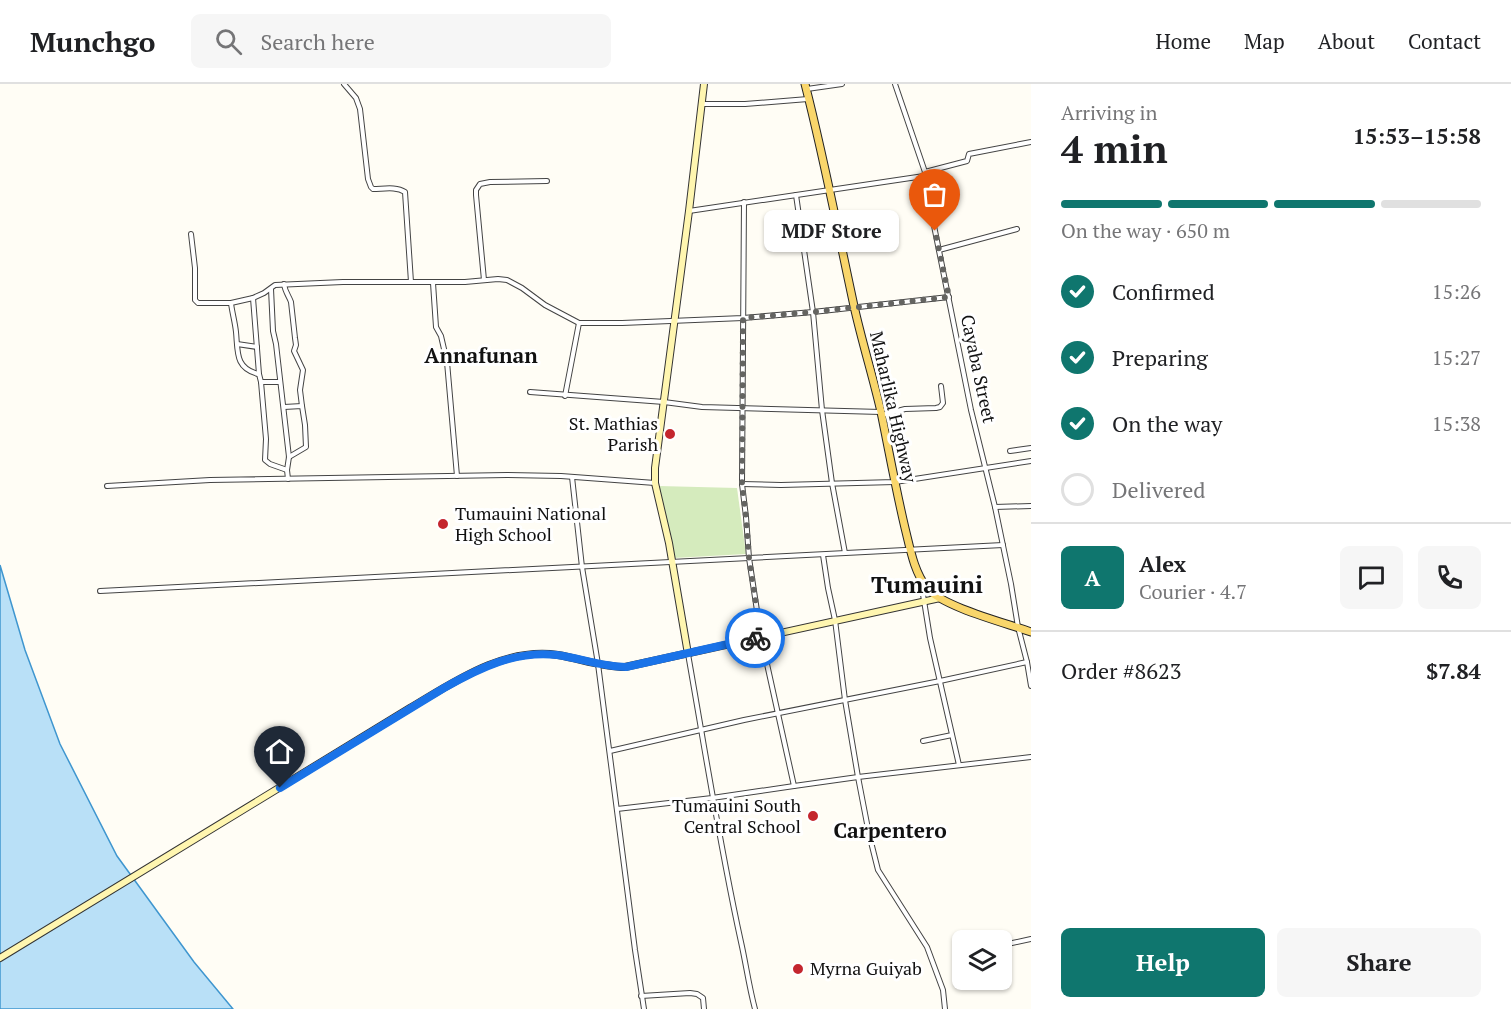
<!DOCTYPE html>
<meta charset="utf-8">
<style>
:root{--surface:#fff;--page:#f6f6f6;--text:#202124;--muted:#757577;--line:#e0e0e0;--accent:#0f766e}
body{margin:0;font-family:"PT Serif",serif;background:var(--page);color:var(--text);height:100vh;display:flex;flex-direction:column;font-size:22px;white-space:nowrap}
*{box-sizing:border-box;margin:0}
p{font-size:20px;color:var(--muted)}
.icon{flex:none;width:33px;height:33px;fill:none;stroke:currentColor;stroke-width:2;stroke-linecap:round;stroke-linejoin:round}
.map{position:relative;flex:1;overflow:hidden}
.drawer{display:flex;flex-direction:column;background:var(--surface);width:480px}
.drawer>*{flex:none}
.buttons{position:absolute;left:952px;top:846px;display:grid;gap:12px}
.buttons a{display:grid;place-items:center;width:60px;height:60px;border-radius:9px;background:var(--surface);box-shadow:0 2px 4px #0004;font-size:30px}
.pin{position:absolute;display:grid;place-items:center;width:51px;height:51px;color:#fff;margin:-62px -26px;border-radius:50% 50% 50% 0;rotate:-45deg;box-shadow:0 0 6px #0007}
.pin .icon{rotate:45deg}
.courier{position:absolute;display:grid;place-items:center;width:60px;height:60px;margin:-30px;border:4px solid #1a73e8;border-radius:50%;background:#fff;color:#222;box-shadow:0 2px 8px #0007}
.bubble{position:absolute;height:42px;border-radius:9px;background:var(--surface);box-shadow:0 2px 4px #0004;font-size:20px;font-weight:700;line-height:42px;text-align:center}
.head em{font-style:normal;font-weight:700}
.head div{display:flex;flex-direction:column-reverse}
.head{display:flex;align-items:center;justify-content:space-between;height:102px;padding:0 30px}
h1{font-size:39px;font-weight:700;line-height:45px}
.bar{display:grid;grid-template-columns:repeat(4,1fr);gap:9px 6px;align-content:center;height:72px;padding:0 30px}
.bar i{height:8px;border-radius:4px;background:var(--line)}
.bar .active{background:var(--accent)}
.bar p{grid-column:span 4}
.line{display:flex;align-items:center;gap:15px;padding:0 30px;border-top:2px solid var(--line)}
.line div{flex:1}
.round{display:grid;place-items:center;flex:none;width:63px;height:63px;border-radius:9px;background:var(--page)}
ol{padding:0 30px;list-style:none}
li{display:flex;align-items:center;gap:18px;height:66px}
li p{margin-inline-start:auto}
li .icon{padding:6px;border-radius:50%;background:var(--accent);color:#fff;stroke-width:4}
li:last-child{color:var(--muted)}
li i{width:33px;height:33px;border:3px solid var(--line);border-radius:50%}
.action{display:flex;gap:12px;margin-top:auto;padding:12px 30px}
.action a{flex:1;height:69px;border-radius:9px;background:var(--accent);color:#fff;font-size:24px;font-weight:700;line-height:69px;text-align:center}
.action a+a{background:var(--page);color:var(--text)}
header{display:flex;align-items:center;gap:36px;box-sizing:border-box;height:84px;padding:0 30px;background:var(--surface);border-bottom:2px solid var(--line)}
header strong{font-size:28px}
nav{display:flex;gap:33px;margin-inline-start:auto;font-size:21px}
.search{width:420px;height:54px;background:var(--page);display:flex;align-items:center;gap:15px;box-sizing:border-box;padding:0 21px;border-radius:9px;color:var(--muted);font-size:22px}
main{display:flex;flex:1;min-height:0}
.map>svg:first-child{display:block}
.green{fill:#d5ebbd}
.water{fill:#b9e0f7;stroke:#3f96cf;stroke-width:1.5}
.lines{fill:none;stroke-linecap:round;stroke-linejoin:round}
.street-casing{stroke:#444;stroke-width:6}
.secondary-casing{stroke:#333;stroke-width:8}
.primary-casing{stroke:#222;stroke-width:9}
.street{stroke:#fff;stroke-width:4}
.secondary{stroke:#fff6b0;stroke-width:6}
.primary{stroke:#f9d66b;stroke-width:7}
.done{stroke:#646461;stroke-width:6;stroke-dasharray:0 10.8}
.route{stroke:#1a73e8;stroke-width:8}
.poi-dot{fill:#c4262e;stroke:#fff;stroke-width:2}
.labels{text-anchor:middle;stroke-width:6;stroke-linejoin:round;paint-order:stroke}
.street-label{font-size:18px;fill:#111;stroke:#fff}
.poi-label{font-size:18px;fill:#111;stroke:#fff;text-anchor:end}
.quarter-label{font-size:21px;font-weight:bold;fill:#111;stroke:#fff}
.district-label{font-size:24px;font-weight:bold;fill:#111;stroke:#fff}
</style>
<header>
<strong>Munchgo</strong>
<div class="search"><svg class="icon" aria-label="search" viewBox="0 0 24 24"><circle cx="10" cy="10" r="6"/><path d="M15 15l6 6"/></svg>Search here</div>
<nav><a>Home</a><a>Map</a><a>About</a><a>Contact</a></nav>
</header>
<main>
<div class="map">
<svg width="1031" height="925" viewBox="0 0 1031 925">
<rect width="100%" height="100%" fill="#fffdf5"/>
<!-- green -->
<polygon class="green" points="659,402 737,404 746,470 674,474"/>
<!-- water -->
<polygon class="water" points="0,481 25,566 60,660 117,772 194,878 233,925 0,925"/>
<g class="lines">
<!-- street casing -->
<g class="street-casing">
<g id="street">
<path d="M344 0 356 14 360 25 368 95 371 103 373 105C383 105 396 102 405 108L411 198H465L498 195 507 196 522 204 545 221 579 239H622L743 234 813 228 949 213"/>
<polyline points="895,0 925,88 924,92 971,326 995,423 1011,500 1018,543 1027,578 1031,602"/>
<polyline points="807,5 842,0"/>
<polyline points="702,20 745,20 808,15"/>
<polyline points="925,88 967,77 969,70 1031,58"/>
<polyline points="796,111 813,228 822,326 832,399 845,469"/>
<polyline points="744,118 742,400 746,433 749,474 761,553 794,702 858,693 1031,673"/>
<polyline points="689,127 924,92"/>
<polyline points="191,150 195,184 195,216 198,219 231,219 253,214 264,209 275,201 343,198 411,198"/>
<polyline points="939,166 1017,145"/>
<polyline points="484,196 476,111 476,106 480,100 490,98 547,97"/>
<polyline points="433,199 436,243 441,252 447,278 457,392"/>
<path d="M284 200C285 208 289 212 291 218L295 254 296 261 294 267 303 286 300 306 302 322"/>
<polyline points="271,205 273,247 276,260 289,373 287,386 288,395"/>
<polyline points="253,214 259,290 261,298 266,355 265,376 270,380 287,386"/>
<path d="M231 219C232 228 235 238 236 248 238 268 235 284 258 290"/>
<polyline points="237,260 257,263"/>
<polyline points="261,298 280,298"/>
<polyline points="530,308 664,318 702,323 881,328"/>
<polyline points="565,312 579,239"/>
<polyline points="284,323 302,322 305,341 306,363 289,373"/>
<polyline points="882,331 905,325 936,324 940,323 943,319 941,302"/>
<polyline points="1010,367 1031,364"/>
<polyline points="572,393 582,483 598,580 635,866 644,925"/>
<polyline points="742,400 781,401 895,398 1031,377"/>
<polyline points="107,402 210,396 507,391 561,392 655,399"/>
<polyline points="995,423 1031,422"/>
<polyline points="823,471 828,504 835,536 845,616 858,693 869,750 878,786 927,863 943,906 945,925"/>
<polyline points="921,498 930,554 959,681"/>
<path d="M100 507C401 493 702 477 1003 461"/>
<path d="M688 570C705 666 720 763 741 858 746 880 749 903 755 925"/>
<polyline points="923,657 952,651"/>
<polyline points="610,667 744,636 940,597 1027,578"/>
<polyline points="617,725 712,714 794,702"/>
<polyline points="1003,861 1031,855"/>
<polyline points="641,912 690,909 697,910 703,914 704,925"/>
</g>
</g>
<!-- secondary casing -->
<g class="secondary-casing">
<g id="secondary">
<polyline points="688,570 669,459 655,399 655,384 689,127 704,0"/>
<path d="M0 874 410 624C454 598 503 563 558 571 581 575 602 583 625 583L940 514"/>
</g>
</g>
<!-- primary casing -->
<g class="primary-casing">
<path id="primary" d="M805 0C824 74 838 148 854 222 862 258 873 293 881 328 889 367 896 406 905 444 910 464 914 488 927 504 943 523 1006 539 1031 548"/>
</g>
<!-- street -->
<use href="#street" class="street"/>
<!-- secondary -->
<use href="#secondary" class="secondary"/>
<!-- primary -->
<use href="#primary" class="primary"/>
</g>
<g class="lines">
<!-- done -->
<polyline class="done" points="755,554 761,553 749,474 746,433 742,400 743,234 813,228 949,213 935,147"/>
<!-- route -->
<path class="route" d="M280 704 444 604C479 584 516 566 557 571 580 574 602 583 626 583L755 554"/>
</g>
<!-- markers -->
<g class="poi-dot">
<circle cx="670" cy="350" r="6"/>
<circle cx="443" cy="440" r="6"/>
<circle cx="813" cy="732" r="6"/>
<circle cx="798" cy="885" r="6"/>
</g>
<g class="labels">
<!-- street labels -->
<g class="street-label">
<text transform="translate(978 285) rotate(78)" y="6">Cayaba Street</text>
<text transform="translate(893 323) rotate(77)" y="6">Maharlika Highway</text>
</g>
<!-- poi labels -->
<g class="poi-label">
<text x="658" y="346">St. Mathias<tspan x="658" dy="21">Parish</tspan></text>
<text x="455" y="436" text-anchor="start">Tumauini National<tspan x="455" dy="21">High School</tspan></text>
<text x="801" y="728">Tumauini South<tspan x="801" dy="21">Central School</tspan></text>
<text x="810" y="891" text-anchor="start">Myrna Guiyab</text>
</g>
<!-- quarter labels -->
<g class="quarter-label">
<text x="481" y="279">Annafunan</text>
<text x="890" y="754">Carpentero</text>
</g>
<!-- district labels -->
<g class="district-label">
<text x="927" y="509">Tumauini</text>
</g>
</g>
</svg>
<div class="buttons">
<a><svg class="icon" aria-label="layers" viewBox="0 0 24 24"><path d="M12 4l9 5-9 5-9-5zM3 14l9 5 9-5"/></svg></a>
</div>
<div class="pin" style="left:935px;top:147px;background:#ea580c"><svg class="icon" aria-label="bag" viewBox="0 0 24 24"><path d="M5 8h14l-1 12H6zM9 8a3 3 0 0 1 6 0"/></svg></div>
<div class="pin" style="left:280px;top:704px;background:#1f2937"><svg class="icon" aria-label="home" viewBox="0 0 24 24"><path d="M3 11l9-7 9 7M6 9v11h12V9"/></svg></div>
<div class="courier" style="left:755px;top:554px"><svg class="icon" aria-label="bike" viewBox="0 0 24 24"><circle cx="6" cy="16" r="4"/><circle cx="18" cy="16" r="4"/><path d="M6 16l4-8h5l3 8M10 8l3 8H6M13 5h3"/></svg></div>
<div class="bubble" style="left:764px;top:126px;width:135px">MDF Store</div>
</div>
<section class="drawer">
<div class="head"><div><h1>4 min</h1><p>Arriving in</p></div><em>15:53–15:58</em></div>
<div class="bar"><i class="active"></i><i class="active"></i><i class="active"></i><i></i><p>On the way · 650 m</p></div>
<ol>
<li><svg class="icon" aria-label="check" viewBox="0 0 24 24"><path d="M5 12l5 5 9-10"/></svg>Confirmed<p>15:26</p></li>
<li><svg class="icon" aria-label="check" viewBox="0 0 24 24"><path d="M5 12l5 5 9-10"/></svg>Preparing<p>15:27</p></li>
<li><svg class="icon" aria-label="check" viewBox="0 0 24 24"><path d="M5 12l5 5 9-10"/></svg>On the way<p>15:38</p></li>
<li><i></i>Delivered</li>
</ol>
<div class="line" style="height:108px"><b class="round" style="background:var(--accent);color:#fff">A</b><div><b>Alex</b><p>Courier · 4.7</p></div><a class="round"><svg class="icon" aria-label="chat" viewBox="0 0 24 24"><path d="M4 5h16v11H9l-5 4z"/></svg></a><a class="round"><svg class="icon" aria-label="phone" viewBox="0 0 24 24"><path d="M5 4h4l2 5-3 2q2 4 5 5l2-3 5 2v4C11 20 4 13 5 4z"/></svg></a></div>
<div class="line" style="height:78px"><div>Order #8623</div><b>$7.84</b></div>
<div class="action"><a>Help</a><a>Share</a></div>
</section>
</main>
